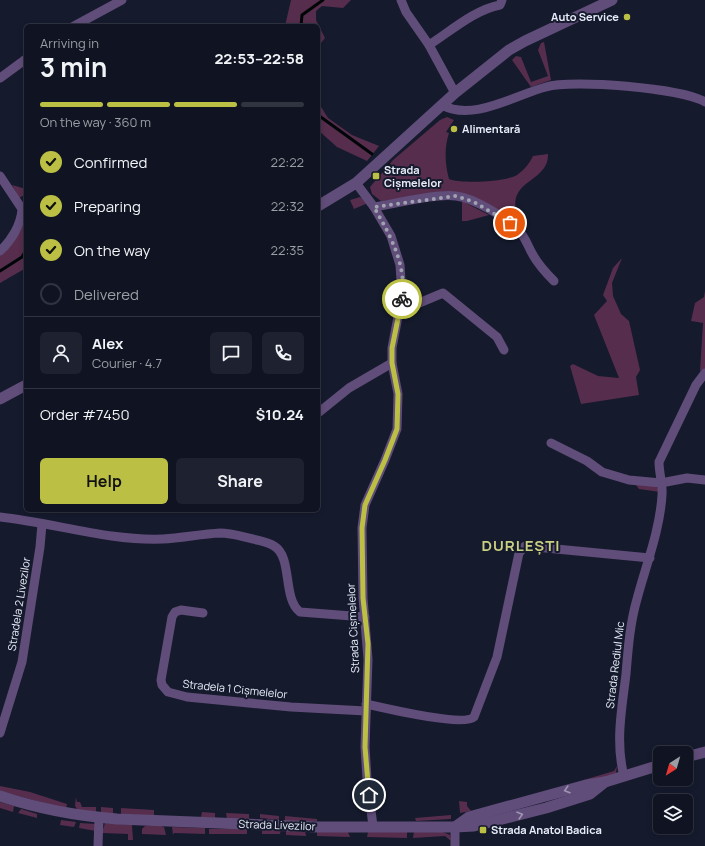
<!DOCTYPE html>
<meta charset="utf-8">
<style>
:root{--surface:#101422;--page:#1e212f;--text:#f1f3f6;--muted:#9c9ea5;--line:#303340;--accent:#bbc045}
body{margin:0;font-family:Manrope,sans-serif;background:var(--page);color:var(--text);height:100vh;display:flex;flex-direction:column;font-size:15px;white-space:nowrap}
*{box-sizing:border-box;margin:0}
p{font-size:13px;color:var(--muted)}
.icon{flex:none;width:22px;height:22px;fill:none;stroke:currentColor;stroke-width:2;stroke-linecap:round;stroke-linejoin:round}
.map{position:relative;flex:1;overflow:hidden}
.sheet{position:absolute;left:24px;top:24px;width:296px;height:488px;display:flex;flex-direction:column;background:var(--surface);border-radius:6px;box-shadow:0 2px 6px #0003,0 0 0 1px var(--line)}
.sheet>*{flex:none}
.needle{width:26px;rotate:217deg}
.tools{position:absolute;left:653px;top:746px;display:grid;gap:8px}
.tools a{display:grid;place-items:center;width:40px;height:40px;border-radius:6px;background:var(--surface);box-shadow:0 2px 6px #0003,0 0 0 1px var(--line);font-size:20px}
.pin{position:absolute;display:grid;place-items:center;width:34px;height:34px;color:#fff;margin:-17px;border:2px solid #fff;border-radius:50%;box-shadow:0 1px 4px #0007}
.courier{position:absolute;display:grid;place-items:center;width:40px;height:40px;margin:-20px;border:3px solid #bbc045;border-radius:50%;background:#fff;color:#222;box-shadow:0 1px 5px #0007}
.headline em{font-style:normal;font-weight:700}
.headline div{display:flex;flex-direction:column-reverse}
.headline{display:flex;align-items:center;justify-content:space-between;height:68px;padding:0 16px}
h1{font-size:26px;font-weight:700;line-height:30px}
.bar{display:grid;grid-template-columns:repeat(4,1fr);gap:6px 4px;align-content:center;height:48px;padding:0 16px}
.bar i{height:5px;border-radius:3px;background:var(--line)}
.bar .active{background:var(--accent)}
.bar p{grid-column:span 4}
.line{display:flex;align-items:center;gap:10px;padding:0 16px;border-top:1px solid var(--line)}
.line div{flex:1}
.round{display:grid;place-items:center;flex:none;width:42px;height:42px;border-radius:6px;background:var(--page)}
ol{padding:0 16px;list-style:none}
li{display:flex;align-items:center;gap:12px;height:44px}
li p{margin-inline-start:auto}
li .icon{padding:4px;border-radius:50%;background:var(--accent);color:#111;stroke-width:4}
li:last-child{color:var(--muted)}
li i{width:22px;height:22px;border:2px solid var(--line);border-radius:50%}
.button{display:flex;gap:8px;margin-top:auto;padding:8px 16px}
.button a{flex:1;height:46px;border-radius:6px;background:var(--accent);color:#111;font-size:16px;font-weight:700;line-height:46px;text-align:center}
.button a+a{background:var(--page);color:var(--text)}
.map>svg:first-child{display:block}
.green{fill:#562d4d}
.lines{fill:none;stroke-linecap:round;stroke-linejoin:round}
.stream{stroke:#000607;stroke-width:3}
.minor{stroke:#604d79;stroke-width:9}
.tertiary{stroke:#604d79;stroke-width:11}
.oneway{stroke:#9e95b3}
.done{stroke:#9fa3b2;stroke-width:4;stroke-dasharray:0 7.2}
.route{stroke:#bbc045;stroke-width:5}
.poi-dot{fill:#bbc045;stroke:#151a2d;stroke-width:1.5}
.labels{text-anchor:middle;stroke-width:4;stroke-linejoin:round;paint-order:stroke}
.poi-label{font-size:11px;font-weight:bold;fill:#e9edfa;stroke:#151a2d;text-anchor:start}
.street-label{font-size:11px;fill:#e9edfa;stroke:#151a2d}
.district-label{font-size:15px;font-weight:bold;letter-spacing:1px;fill:#cacf82;stroke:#151a2d}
</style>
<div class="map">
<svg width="705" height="846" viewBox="0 0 705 846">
<rect width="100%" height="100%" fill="#151a2d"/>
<!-- green -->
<g class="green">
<polygon points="291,0 351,0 343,8 322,6 316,11 316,20 325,38 318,47 318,26 285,26"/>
<polygon points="544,42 551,80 531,87 512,60 516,56 521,57 531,82 548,76 538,50 541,43"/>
<polygon points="318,102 328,118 352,135 379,146 367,161 337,147 318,130"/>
<path d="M447 117 454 120 446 132 449 133C444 148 445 164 449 179 461 184 506 182 517 175 524 170 529 164 533 156L548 154C549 184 502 179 519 219L516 221 466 195 381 201 372 194 370 187 393 160 440 120Z"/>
<polygon points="12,185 26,189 26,194 19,198"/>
<polygon points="360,197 368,203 354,209 350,200"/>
<polygon points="26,201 26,268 0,283 0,253 24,212 24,203"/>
<polygon points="462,201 489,215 467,221 462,221"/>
<polygon points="622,258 612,283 613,296 621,314 629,321 640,370 636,377 639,395 581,404 570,366 573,364 598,376 619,378 594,315 607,301 603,295 613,268"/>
<polygon points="705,291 705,370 700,371 703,323 691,321 695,303 704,297"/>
<polygon points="636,485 654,485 660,490 660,492 639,489"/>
<polygon points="617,766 616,773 597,781 590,781 587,779 614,771"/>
<polygon points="0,786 30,792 67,804 66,809 0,791"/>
<polygon points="76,797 77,802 80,802 82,807 96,807 96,812 78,810 75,806"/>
<polygon points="459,801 467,802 467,806 471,811 460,813"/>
<polygon points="0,802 14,806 13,812 0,808"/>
<polygon points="101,807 113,808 113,813 101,813"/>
<polygon points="121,808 154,810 154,816 121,814"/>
<polygon points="21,809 37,814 37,818 18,813"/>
<polygon points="202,812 215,813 215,818 201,817"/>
<polygon points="226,813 249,814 249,819 227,819"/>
<polygon points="260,814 279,816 279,820 260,818"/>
<polygon points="451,815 451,819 416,821 415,818"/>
<polygon points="285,816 317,819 317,821 285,821"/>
<polygon points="61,820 76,822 74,827 60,825"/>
<polygon points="80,823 96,824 96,831 79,828"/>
<polygon points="105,823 132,825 133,840 128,840 128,834 102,833"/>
<polygon points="157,825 164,827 166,835 142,834 142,829 145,826"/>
<polygon points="172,827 205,828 205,834 174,833 173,835"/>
<polygon points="262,828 281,829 280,834 262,834"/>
<rect x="209" y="829" width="38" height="5"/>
<polygon points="286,830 305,831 306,836 286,835"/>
<polygon points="317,830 348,832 350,837 317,836"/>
<polygon points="414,831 443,832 450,835 451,841 445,836 413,838"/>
<polygon points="368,832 407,832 407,838 367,837"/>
</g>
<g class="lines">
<!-- stream -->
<g class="stream">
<polyline points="301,26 302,15 323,0"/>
<polyline points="318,115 372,154"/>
<polyline points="389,165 390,167"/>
<polyline points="0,271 22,257 26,250"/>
</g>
<!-- minor -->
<g class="minor">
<polyline points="401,0 406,12 429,45 455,93"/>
<polyline points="74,26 122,0"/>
<path d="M429 45C451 31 474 10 500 5L502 0"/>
<polyline points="0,78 26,59"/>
<path d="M442 105C473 122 515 95 546 87 572 79 682 88 705 102"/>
<path d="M0 176 22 209C21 225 11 241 0 251"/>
<polyline points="356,183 374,207 391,236 400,265 402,296 392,348 392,363 398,394 397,429 385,460 365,505 362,528 363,598 368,659 365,747 367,779 373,826"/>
<path d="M374 207C395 204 436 193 456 196 474 198 507 218 519 231 526 238 528 247 533 255 538 264 546 273 554 281"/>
<polyline points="400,307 412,306 443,293 497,337 504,350"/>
<polyline points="318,413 349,388 392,363"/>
<polyline points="551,443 587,461 602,472 629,480 661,483 687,478 705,480"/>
<path d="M0 517C55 523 107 541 163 539 182 538 201 534 220 533 232 533 243 537 253 539 260 541 268 542 274 546 293 557 282 598 300 612L365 617"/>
<polyline points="203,613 181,610 175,612 172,617 161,680 162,685 168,692 187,697 291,707 366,711"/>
<path d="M366 704C384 708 463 727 474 717L497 657 519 553 525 546 650 558"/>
<polyline points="0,733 22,662 40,547 42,524"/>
<path d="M624 776C615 742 622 708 626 674 628 649 630 623 637 599 646 565 660 530 662 495 663 485 659 473 659 462L696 385 705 373"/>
<polyline points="455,827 455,846"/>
<polyline points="98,846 99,818"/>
</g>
<!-- tertiary -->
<g class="tertiary">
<polyline points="318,206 356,183 455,93 509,50 525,41 612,0"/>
<polyline points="0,399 26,385"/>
<polyline points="686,757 705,752"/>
<path d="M0 796C39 809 77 816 117 819L318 827H455L474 826 546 808 590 794 605 782"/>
<polyline points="455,827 469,817 586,785 605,782 660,765"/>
</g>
</g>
<!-- one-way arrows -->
<defs><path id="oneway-chevron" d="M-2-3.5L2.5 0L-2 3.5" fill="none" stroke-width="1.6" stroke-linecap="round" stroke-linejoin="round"/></defs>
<g class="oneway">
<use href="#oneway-chevron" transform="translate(567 790) rotate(163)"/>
<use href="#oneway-chevron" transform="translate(520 815) rotate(-16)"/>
</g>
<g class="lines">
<!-- done -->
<path class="done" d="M402 299C407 265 390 235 374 207L456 196 474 202 510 223"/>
<!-- route -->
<polyline class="route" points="369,795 365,747 368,644 363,598 362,528 365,505 385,460 397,429 398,394 392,363 392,348 402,299"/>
</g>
<!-- markers -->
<g class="poi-dot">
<circle cx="627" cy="17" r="4"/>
<circle cx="454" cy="129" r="4"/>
<rect x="372" y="172" width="8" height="8" rx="2"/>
<rect x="479" y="826" width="8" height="8" rx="2"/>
</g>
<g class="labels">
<!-- poi labels -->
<g class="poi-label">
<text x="619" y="21" text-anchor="end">Auto Service</text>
<text x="462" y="133">Alimentară</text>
<text x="384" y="174">Strada<tspan x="384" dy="13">Cișmelelor</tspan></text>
<text x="491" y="834">Strada Anatol Badica</text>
</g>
<!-- street labels -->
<g class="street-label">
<text transform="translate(19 604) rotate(-81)" y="4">Stradela 2 Livezilor</text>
<text transform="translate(353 628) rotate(-93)" y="4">Strada Cișmelelor</text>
<text transform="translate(615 665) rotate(-83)" y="4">Strada Rediul Mic</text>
<text transform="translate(235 689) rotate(6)" y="4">Stradela 1 Cișmelelor</text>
<text transform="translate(277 825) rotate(2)" y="4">Strada Livezilor</text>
</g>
<!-- district labels -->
<g class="district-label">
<text x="521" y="551">DURLEȘTI</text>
</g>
</g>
</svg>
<div class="tools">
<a><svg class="needle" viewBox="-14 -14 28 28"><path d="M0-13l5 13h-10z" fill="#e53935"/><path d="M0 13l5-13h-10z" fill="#9c9ea5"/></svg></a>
<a><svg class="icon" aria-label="layers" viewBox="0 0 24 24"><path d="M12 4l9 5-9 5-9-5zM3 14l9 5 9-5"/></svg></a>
</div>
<div class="pin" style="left:510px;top:223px;background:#ea580c"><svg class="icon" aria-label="bag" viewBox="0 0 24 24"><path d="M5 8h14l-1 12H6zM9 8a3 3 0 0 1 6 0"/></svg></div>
<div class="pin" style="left:369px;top:795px;background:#1f2937"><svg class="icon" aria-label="home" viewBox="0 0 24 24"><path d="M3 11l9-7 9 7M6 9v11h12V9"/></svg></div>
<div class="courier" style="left:402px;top:299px"><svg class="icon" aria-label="bike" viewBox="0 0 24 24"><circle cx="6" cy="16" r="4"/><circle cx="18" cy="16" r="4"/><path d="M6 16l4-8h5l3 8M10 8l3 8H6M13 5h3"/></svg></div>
<section class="sheet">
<div class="headline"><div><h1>3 min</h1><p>Arriving in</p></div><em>22:53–22:58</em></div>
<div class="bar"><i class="active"></i><i class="active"></i><i class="active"></i><i></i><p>On the way · 360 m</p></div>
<ol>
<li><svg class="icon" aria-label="check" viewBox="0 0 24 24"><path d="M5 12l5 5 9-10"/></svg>Confirmed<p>22:22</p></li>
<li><svg class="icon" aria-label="check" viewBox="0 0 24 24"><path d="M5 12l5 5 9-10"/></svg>Preparing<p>22:32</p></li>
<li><svg class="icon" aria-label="check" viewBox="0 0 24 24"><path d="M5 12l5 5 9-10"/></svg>On the way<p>22:35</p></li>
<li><i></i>Delivered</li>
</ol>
<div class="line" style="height:72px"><a class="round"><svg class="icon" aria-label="person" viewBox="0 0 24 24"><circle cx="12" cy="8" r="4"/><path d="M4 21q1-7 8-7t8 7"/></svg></a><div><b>Alex</b><p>Courier · 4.7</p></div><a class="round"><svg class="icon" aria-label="chat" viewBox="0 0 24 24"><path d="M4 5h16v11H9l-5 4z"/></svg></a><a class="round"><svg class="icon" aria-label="phone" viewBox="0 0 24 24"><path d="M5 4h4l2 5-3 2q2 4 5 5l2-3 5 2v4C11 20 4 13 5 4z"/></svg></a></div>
<div class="line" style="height:52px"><div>Order #7450</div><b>$10.24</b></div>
<div class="button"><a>Help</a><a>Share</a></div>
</section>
</div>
